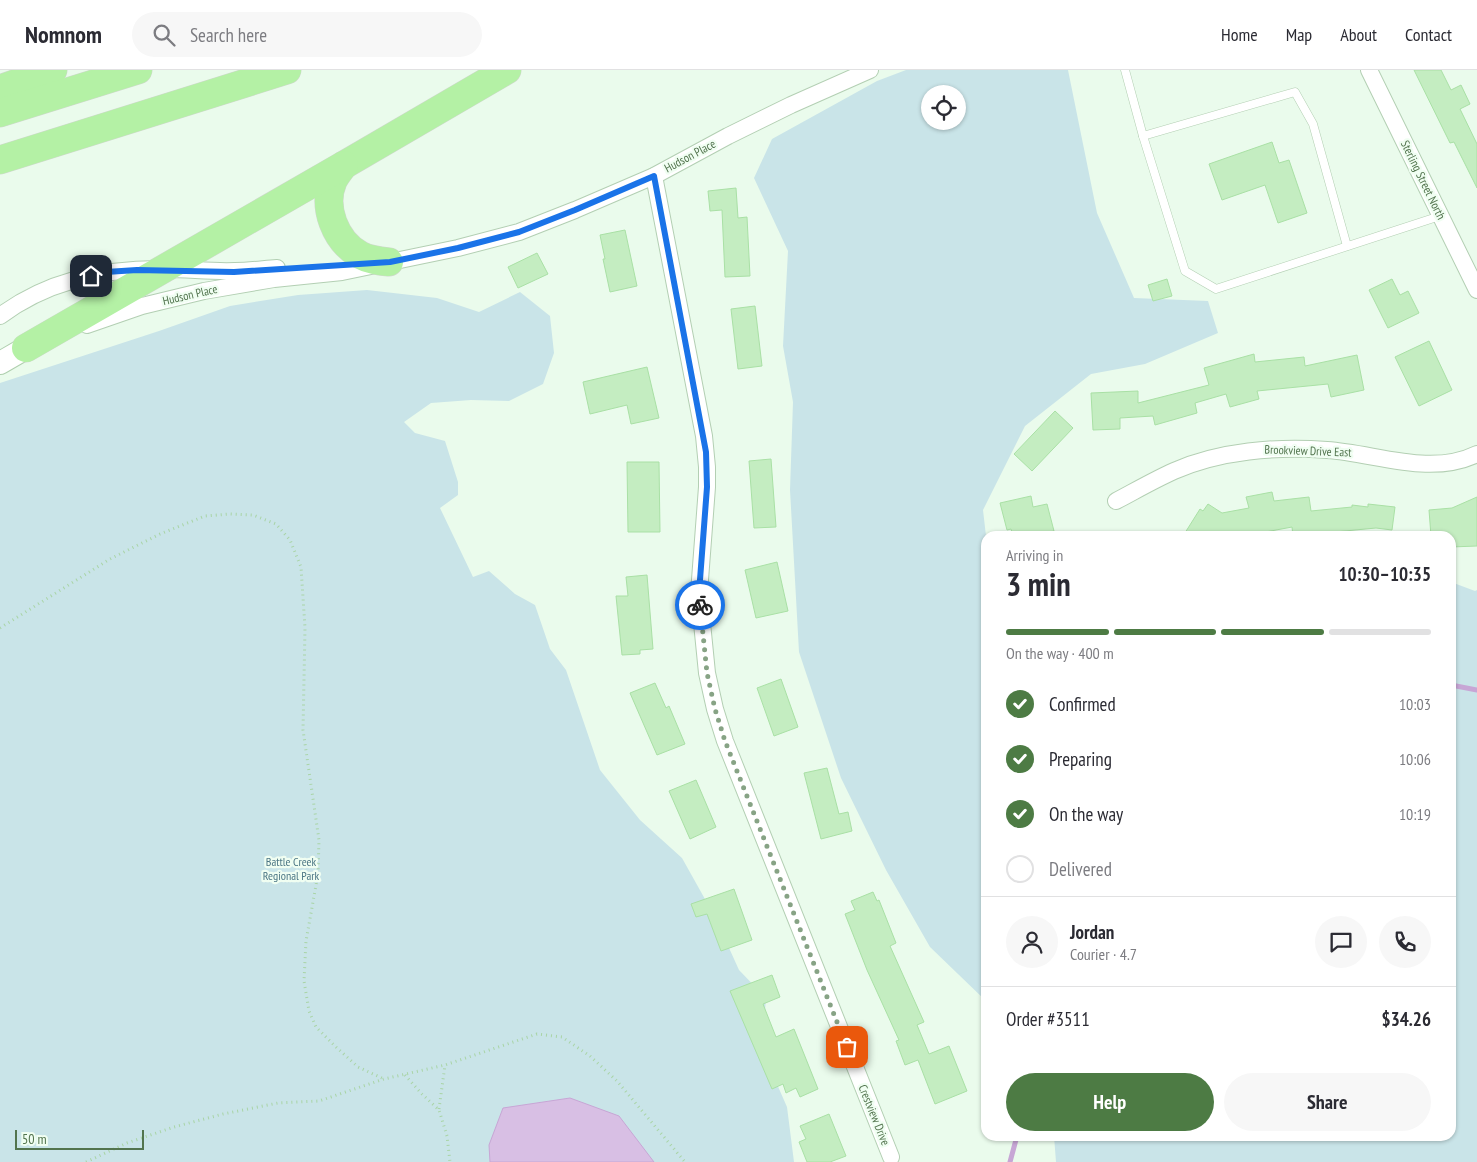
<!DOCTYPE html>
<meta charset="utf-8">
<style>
:root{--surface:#fff;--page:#f7f7f7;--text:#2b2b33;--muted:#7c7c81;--line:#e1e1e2;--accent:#4d7b44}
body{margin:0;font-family:"PT Sans Narrow",sans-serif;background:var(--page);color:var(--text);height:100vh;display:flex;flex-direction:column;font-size:19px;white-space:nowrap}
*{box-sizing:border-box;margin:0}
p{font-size:16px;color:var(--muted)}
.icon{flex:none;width:28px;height:28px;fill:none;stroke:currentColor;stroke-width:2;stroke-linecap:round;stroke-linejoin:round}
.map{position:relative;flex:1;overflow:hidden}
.panel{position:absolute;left:981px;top:461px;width:475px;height:610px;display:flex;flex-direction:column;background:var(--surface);border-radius:15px;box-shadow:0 1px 4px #0004}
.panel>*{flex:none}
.tools{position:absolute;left:921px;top:15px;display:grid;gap:10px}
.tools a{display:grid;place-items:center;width:45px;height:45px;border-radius:50%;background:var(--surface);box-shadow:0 1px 4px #0004;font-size:25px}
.scale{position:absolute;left:15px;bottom:12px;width:129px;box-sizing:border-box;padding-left:5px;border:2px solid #52744e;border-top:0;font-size:14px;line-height:18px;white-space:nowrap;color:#52744e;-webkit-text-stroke:4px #f0fef2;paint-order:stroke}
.pin{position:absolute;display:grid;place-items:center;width:42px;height:42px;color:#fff;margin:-21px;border-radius:10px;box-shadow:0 2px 8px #0006}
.courier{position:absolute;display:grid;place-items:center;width:50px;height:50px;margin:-25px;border:4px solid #1a73e8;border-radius:50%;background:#fff;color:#222;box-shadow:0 1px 6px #0007}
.overview em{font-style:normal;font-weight:800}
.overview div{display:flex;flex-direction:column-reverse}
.overview{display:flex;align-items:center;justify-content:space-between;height:85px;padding:0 25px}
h1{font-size:32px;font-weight:800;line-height:38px}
.bar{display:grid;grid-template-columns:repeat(4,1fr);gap:8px 5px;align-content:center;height:60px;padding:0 25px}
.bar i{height:6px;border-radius:4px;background:var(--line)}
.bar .active{background:var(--accent)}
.bar p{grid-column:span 4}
.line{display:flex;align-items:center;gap:12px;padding:0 25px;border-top:1px solid var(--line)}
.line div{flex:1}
.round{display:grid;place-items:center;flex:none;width:52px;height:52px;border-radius:26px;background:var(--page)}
ol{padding:0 25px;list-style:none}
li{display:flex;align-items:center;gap:15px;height:55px}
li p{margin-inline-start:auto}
li .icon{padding:5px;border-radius:50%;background:var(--accent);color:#fff;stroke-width:4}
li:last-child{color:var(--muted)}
li i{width:28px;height:28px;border:2px solid var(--line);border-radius:50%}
.cta{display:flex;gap:10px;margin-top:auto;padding:10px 25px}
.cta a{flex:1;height:58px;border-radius:30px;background:var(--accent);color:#fff;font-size:20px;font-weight:800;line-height:58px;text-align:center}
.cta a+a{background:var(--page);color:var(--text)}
header{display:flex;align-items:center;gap:30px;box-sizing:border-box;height:70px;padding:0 25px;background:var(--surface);border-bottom:1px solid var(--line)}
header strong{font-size:24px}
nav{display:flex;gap:28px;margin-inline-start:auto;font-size:18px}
.search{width:350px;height:45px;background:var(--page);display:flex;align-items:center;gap:12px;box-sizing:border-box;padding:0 18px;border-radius:28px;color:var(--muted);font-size:19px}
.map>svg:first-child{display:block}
.green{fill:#c9e4e8;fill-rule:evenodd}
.water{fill:#d8bfe4;stroke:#c7a6d5}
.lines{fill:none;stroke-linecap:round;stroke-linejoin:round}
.stream{stroke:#c7a6d5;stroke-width:5}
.building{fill:#c4edc1;stroke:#a9e0a5}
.lane-casing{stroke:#b3cfb3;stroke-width:9}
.street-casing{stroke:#b3cfb3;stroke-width:18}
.secondary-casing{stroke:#afcfae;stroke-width:24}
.highway-casing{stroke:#cfd8cd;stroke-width:29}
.path{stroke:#a9d4a6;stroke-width:3;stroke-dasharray:1 4;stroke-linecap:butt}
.lane{stroke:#fff;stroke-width:8}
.street{stroke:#fff;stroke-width:16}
.secondary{stroke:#fff;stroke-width:22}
.highway{stroke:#b4f1a5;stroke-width:28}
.done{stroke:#87a385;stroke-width:5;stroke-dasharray:0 9}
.route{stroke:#1a73e8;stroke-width:6}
.labels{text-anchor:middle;stroke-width:4.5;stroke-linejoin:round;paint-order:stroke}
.street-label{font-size:12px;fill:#52744e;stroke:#f0fef2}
.park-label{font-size:12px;fill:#4d7785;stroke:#f0fef2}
</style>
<header>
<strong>Nomnom</strong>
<div class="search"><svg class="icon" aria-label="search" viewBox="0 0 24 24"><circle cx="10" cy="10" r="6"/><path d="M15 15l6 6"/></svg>Search here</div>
<nav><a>Home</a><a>Map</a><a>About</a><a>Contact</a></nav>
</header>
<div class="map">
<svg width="1477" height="1092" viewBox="0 0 1477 1092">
<rect width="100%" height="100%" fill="#eafbec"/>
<!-- green -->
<g class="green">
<path d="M906 0H1068L1097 143 1134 228 1208 231 1218 263 1145 294 1091 304 1025 356 983 440 986 466V931L930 877 886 800 841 708 799 582 790 420 793 332 783 276 788 181 754 108 772 69 877 11ZM930 24H958V51H930Z"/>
<polygon points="367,220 437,228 479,242 520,222 550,246 554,283 543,314 509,331 471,330 431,333 404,352 415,363 445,371 458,412 458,425 440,438 473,507 489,501 515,524 535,535 550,579 566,600 600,700 640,750 682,788 715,847 739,900 766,928 762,980 787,1037 794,1092 0,1092 0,313 159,261 230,236 298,225"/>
<polygon points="1451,512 1475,521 1477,520 1477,1092 1056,1092 1054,1066 1451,1066"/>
</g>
<!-- water -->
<polygon class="water" points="570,1028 619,1046 654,1092 490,1092 489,1075 503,1038"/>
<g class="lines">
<!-- stream -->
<g class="stream">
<polyline points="1451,615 1477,620"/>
<polyline points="1010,1092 1017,1066"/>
</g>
</g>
<!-- building -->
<g class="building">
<polygon points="1414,0 1441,0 1451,20 1461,15 1470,34 1460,39 1477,74 1477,118 1454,72 1450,73"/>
<polygon points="1272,72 1279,93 1289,90 1307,143 1278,153 1265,115 1222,130 1209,94"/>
<polygon points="736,118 738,148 747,147 750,206 725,207 722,140 710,141 708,121"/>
<polygon points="625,160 637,216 610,222 603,189 605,189 600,165"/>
<polygon points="537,183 548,204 518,218 508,197"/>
<polygon points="1167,209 1172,226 1153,231 1148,215"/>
<polygon points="1392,209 1400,225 1408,221 1419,243 1388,258 1369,220"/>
<polygon points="755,236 762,296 738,299 731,239"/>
<polygon points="1429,271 1452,320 1419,336 1395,287"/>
<polygon points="1254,284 1255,292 1304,287 1305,296 1357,285 1364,320 1331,327 1328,314 1257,321 1259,329 1230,337 1226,324 1195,333 1197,343 1155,355 1153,346 1120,348 1120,359 1093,360 1091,323 1138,321 1138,333 1209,315 1204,298"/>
<polygon points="647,297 659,348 631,354 627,335 590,344 583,312"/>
<polygon points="1055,341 1073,358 1032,401 1014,384"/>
<polygon points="771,389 776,457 754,458 749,391"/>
<polygon points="627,392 659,392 660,462 628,462"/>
<polygon points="1272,422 1274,431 1309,427 1311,441 1352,437 1352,435 1368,437 1368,434 1395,437 1392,460 1376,458 1293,466 1292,457 1244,466 1183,466 1200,439 1203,441 1208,434 1222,443 1249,438 1246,427"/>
<polygon points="1031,426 1033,437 1047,434 1054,461 1034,466 1013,466 1011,459 1007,460 1000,433"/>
<polygon points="1477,427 1477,476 1451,477 1451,466 1431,466 1429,440 1452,438"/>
<polygon points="777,492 788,541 756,548 745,500"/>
<polygon points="647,505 653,579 640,580 640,584 622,585 616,526 628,526 626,507"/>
<polygon points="781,609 798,657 774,666 757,618"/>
<polygon points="655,613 666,638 669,636 685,674 657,685 630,623"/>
<polygon points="827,698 839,744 848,742 852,761 821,769 804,703"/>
<polygon points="696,710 716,757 690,769 669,721"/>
<polygon points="734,819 752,870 721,881 707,844 696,847 691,834"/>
<polygon points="873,822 877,831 879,830 896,873 890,876 924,952 917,955 929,984 949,976 967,1021 935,1034 918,990 905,995 896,971 899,970 867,900 845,844 855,840 851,831"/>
<polygon points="772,905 780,927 763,934 776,967 794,959 818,1019 800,1027 796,1018 786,1023 783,1014 772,1019 730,921"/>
<polygon points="829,1044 846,1086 830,1092 807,1092 799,1072 806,1069 800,1056"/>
</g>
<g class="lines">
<!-- lane casing -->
<g class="lane-casing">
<g id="lane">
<polyline points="1125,0 1143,66 1185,201 1216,219 1440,146"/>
<polyline points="1143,66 1295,22 1313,54 1347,176"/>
</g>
</g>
<!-- street casing -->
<g class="street-casing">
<g id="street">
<polyline points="1369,0 1477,220"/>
<polyline points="654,106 704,366 707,397 707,417 699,523 707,603 715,639 725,671 891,1087"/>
<path d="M0 246C48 210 107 198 166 199 189 199 212 202 235 201 249 201 263 199 277 198"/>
<polyline points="87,255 142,236 204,221 274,209 342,202 458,178 519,162 575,140 654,106 728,66 791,35 870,0"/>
<path d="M1116 431C1135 421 1154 410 1174 401 1219 381 1277 376 1327 380 1375 383 1430 407 1477 384"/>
</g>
</g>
<!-- secondary casing -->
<g class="secondary-casing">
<polyline id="secondary" points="0,293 26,278"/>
</g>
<!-- highway casing -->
<g class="highway-casing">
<g id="highway">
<polyline points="0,19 53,0"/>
<polyline points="0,43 138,0"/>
<polyline points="0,90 287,0"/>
<path d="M389 192C379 191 369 190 360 185 335 171 322 137 333 111 336 105 340 100 344 95L507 0"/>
<polyline points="26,278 344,95"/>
</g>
</g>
<!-- path -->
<g class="path">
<polyline points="0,558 110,489 160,464 205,446 230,444 253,445 276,454 290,470 301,497 305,558 303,660 319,770 318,804 306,871 304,911 309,941 316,957 336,977 358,997 384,1009"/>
<polyline points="405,1005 422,1024 439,1040 447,1066 450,1092"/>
<polyline points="439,1039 445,995"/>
<polyline points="86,1092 127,1073 174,1057 223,1044 278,1033 319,1031 384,1009 445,995 537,964 562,967 590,986 617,1011 685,1092"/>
</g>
<!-- lane -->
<use href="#lane" class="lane"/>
<!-- street -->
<use href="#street" class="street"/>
<!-- secondary -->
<use href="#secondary" class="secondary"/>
<!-- highway -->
<use href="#highway" class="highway"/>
</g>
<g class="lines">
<!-- done -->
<polyline class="done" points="700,535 707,603 715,639 725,671 847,977"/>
<!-- route -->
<polyline class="route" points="91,206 106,202 137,200 234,202 390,192 458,178 519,162 575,140 654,106 706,382 707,417 699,523 700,535"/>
</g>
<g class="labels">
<!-- street labels -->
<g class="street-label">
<text transform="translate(690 86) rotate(-28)" y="4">Hudson Place</text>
<text transform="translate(1423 110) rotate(64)" y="4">Sterling Street North</text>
<text transform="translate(190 225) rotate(-13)" y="4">Hudson Place</text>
<text transform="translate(1308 381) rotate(2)" y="4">Brookview Drive East</text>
<text transform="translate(874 1045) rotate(68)" y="4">Crestview Drive</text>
</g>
<!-- park labels -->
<g class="park-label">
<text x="291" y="796">Battle Creek<tspan x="291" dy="14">Regional Park</tspan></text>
</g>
</g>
</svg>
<div class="tools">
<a><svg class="icon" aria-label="locate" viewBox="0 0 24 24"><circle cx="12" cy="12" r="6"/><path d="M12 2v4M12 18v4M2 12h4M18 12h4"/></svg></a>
</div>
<div class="scale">50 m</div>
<div class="pin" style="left:847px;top:977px;background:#ea580c"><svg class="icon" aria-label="bag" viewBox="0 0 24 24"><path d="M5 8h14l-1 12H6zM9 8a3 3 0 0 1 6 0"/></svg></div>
<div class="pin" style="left:91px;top:206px;background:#1f2937"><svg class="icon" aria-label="home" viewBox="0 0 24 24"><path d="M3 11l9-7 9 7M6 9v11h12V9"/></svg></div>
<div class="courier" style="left:700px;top:535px"><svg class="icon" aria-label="bike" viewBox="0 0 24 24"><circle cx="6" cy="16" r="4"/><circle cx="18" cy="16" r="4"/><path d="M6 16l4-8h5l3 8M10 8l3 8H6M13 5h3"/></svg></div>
<section class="panel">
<div class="overview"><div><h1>3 min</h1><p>Arriving in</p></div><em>10:30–10:35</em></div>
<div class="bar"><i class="active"></i><i class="active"></i><i class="active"></i><i></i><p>On the way · 400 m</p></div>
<ol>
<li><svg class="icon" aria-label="check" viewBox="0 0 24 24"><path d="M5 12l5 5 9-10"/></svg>Confirmed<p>10:03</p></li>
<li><svg class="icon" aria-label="check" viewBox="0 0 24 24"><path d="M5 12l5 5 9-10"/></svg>Preparing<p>10:06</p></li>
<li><svg class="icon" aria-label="check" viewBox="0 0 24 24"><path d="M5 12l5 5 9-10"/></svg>On the way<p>10:19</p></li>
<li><i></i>Delivered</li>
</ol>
<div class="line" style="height:90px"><a class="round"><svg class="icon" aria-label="person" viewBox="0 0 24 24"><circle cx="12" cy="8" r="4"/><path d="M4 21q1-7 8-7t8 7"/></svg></a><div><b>Jordan</b><p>Courier · 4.7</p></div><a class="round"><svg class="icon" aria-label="chat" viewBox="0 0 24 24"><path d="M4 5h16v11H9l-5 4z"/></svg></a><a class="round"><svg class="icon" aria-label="phone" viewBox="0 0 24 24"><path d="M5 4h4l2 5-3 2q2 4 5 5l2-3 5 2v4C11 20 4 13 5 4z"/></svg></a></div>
<div class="line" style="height:65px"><div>Order #3511</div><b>$34.26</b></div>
<div class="cta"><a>Help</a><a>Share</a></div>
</section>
</div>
